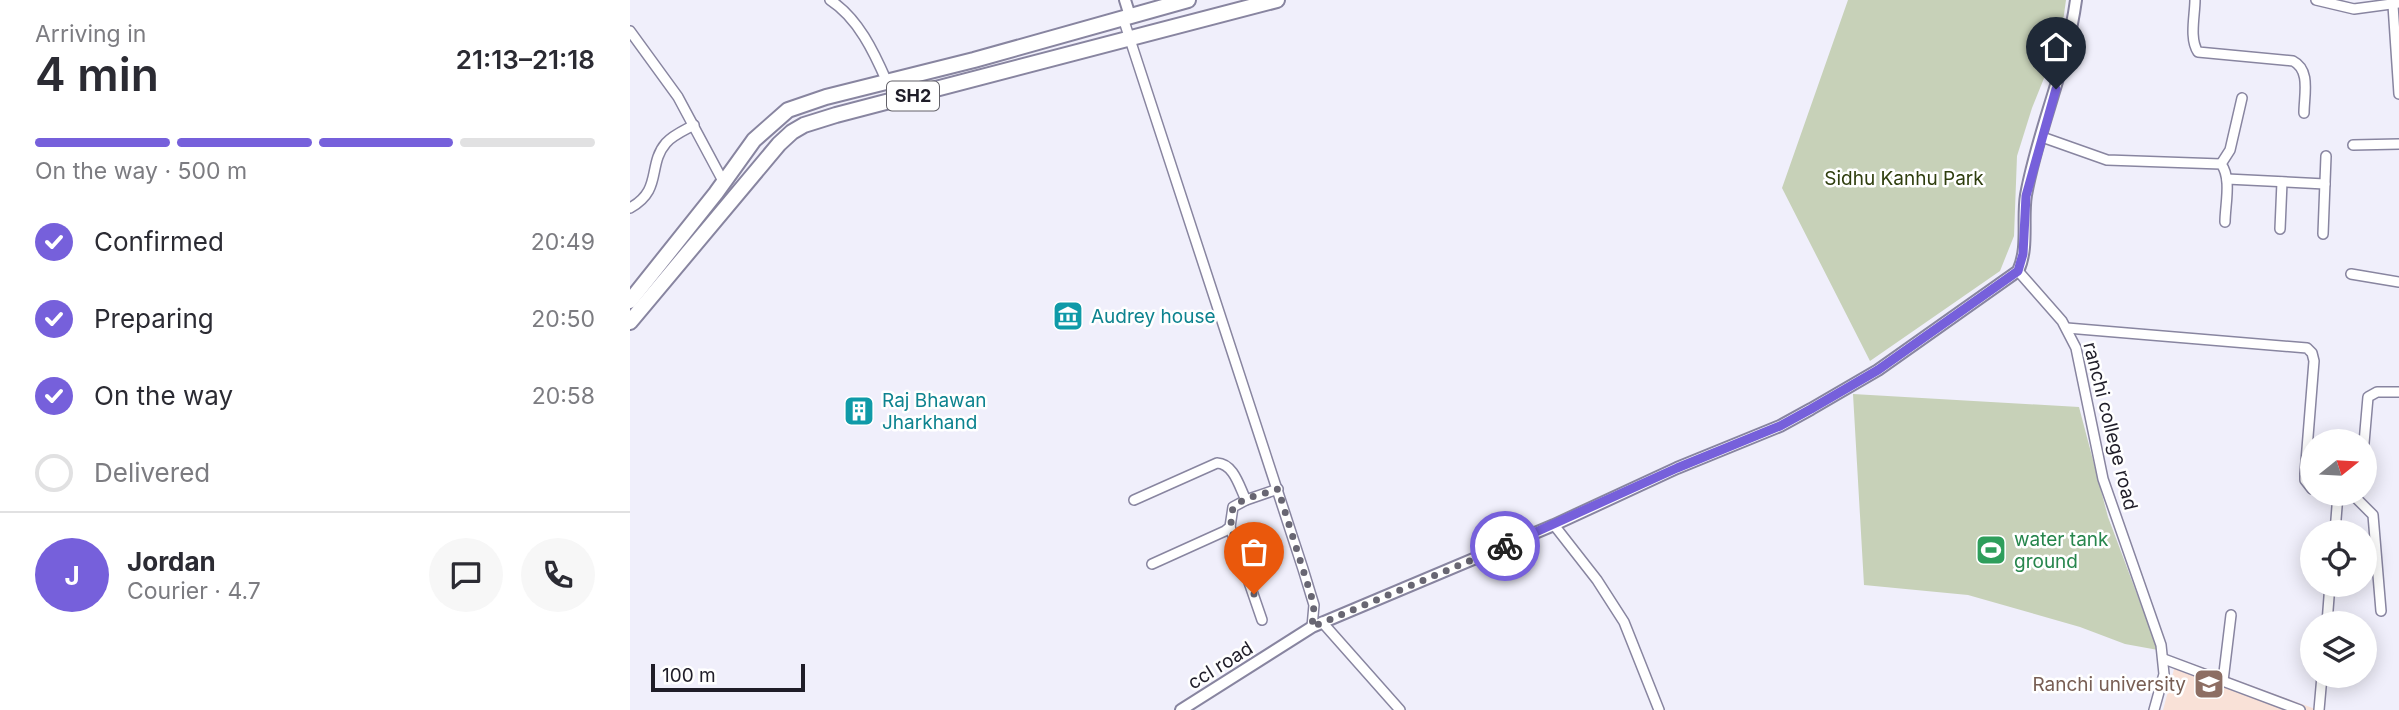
<!DOCTYPE html>
<meta charset="utf-8">
<style>
:root{--surface:#fff;--page:#f7f7f7;--text:#2b2b33;--muted:#7c7c81;--line:#e1e1e2;--accent:#7660db}
body{margin:0;font-family:Inter,sans-serif;background:var(--page);color:var(--text);height:100vh;display:flex;flex-direction:column;font-size:26px;white-space:nowrap}
*{box-sizing:border-box;margin:0}
p{font-size:23px;color:var(--muted)}
.icon{flex:none;width:38px;height:38px;fill:none;stroke:currentColor;stroke-width:2;stroke-linecap:round;stroke-linejoin:round}
.map{position:relative;flex:1;overflow:hidden}
.sheet{display:flex;flex-direction:column;background:var(--surface);width:630px}
.sheet>*{flex:none}
.needle{width:46px;rotate:72deg}
.tools{position:absolute;left:1670px;top:429px;display:grid;gap:14px}
.tools a{display:grid;place-items:center;width:77px;height:77px;border-radius:50%;background:var(--surface);box-shadow:0 4px 18px #0003;font-size:35px}
.scale{position:absolute;left:21px;bottom:18px;width:154px;box-sizing:border-box;padding-left:7px;border:4px solid #1f1d28;border-top:0;font-size:19px;line-height:24px;white-space:nowrap;color:#1f1d28;-webkit-text-stroke:5px #fff;paint-order:stroke}
.pin{position:absolute;display:grid;place-items:center;width:60px;height:60px;color:#fff;margin:-72px -30px;border-radius:50% 50% 50% 0;rotate:-45deg;box-shadow:0 0 7px #0007}
.pin .icon{rotate:45deg}
.courier{position:absolute;display:grid;place-items:center;width:70px;height:70px;margin:-35px;border:5px solid #7660db;border-radius:50%;background:#fff;color:#222;box-shadow:0 2px 9px #0007}
.summary em{font-style:normal;font-weight:600}
.summary div{display:flex;flex-direction:column-reverse}
.summary{display:flex;align-items:center;justify-content:space-between;height:119px;padding:0 35px}
h1{font-size:46px;font-weight:600;line-height:52px}
.bar{display:grid;grid-template-columns:repeat(4,1fr);gap:10px 7px;align-content:center;height:84px;padding:0 35px}
.bar i{height:9px;border-radius:5px;background:var(--line)}
.bar .current{background:var(--accent)}
.bar p{grid-column:span 4}
.line{display:flex;align-items:center;gap:18px;padding:0 35px;border-top:2px solid var(--line)}
.line div{flex:1}
.round{display:grid;place-items:center;flex:none;width:74px;height:74px;border-radius:37px;background:var(--page)}
ol{padding:0 35px;list-style:none}
li{display:flex;align-items:center;gap:21px;height:77px}
li p{margin-inline-start:auto}
li .icon{padding:7px;border-radius:50%;background:var(--accent);color:#fff;stroke-width:4}
li:last-child{color:var(--muted)}
li i{width:38px;height:38px;border:4px solid var(--line);border-radius:50%}
main{display:flex;flex:1;min-height:0}
.map>svg:first-child{display:block}
.education{fill:#f9e1d7}
.green{fill:#c7d1b8}
.lines{fill:none;stroke-linecap:round;stroke-linejoin:round}
.minor-casing{stroke:#8885a0;stroke-width:12}
.tertiary-casing{stroke:#8885a0;stroke-width:14}
.primary-casing{stroke:#8885a0;stroke-width:18}
.minor{stroke:#fff;stroke-width:9}
.tertiary{stroke:#fff;stroke-width:10}
.primary{stroke:#fff;stroke-width:14}
.done{stroke:#686672;stroke-width:7;stroke-dasharray:0 12.6}
.route{stroke:#7660db;stroke-width:9}
.labels{text-anchor:middle;stroke-width:5;stroke-linejoin:round;paint-order:stroke}
.shield{fill:#fff;stroke:#626168;stroke-width:2}
.shield-label{font-size:18px;font-weight:bold;fill:#1f1d28}
.park-label{font-size:19px;fill:#2f3e0e;stroke:#fff}
.culture-label{font-size:19px;fill:#0d838f;stroke:#fff;text-anchor:start}
.street-label{font-size:19px;fill:#1f1d28;stroke:#fff}
.leisure-label{font-size:19px;fill:#27864d;stroke:#fff;text-anchor:start}
.education-label{font-size:19px;fill:#785e54;stroke:#fff;text-anchor:end}
</style>
<main>
<section class="sheet">
<div class="summary"><div><h1>4 min</h1><p>Arriving in</p></div><em>21:13–21:18</em></div>
<div class="bar"><i class="current"></i><i class="current"></i><i class="current"></i><i></i><p>On the way · 500 m</p></div>
<ol>
<li><svg class="icon" aria-label="check" viewBox="0 0 24 24"><path d="M5 12l5 5 9-10"/></svg>Confirmed<p>20:49</p></li>
<li><svg class="icon" aria-label="check" viewBox="0 0 24 24"><path d="M5 12l5 5 9-10"/></svg>Preparing<p>20:50</p></li>
<li><svg class="icon" aria-label="check" viewBox="0 0 24 24"><path d="M5 12l5 5 9-10"/></svg>On the way<p>20:58</p></li>
<li><i></i>Delivered</li>
</ol>
<div class="line" style="height:126px"><b class="round" style="background:var(--accent);color:#fff">J</b><div><b>Jordan</b><p>Courier · 4.7</p></div><a class="round"><svg class="icon" aria-label="chat" viewBox="0 0 24 24"><path d="M4 5h16v11H9l-5 4z"/></svg></a><a class="round"><svg class="icon" aria-label="phone" viewBox="0 0 24 24"><path d="M5 4h4l2 5-3 2q2 4 5 5l2-3 5 2v4C11 20 4 13 5 4z"/></svg></a></div>
</section>
<div class="map">
<svg width="1769" height="710" viewBox="0 0 1769 710">
<rect width="100%" height="100%" fill="#f0effb"/>
<!-- education -->
<polygon class="education" points="1547,658 1688,710 1533,710"/>
<!-- green -->
<g class="green">
<polygon points="1218,0 1436,0 1431,36 1402,108 1387,156 1384,236 1370,271 1240,361 1152,188"/>
<polygon points="1223,394 1449,407 1478,517 1528,650 1495,644 1450,627 1338,595 1234,585"/>
</g>
<g class="lines">
<!-- minor casing -->
<g class="minor-casing">
<g id="minor">
<path d="M200 0C228 18 244 52 257 82"/>
<path d="M1565 0C1565 15 1559 39 1568 52L1663 61C1681 70 1674 95 1674 113"/>
<polyline points="1686,0 1724,9 1769,3"/>
<polyline points="1763,5 1769,94"/>
<polyline points="493,18 673,569 684,605 682,627"/>
<polyline points="0,31 48,97 93,181"/>
<path d="M1412 137 1477 160 1591 164C1602 178 1595 205 1595 222"/>
<polyline points="1723,145 1769,144"/>
<polyline points="1591,164 1600,150 1612,98"/>
<polyline points="1597,179 1695,184"/>
<path d="M0 208C33 190 17 165 36 143 43 135 55 130 64 125"/>
<polyline points="1650,229 1652,182"/>
<polyline points="1693,234 1696,156"/>
<polyline points="1388,271 1432,321 1446,348 1473,479 1531,645 1534,674 1524,710"/>
<polyline points="1721,274 1769,282"/>
<polyline points="1437,328 1677,348 1682,353 1684,361 1675,474 1675,480 1682,489"/>
<polyline points="1734,443 1738,397 1747,392 1769,392"/>
<polyline points="1722,494 1743,515 1751,611"/>
<path d="M504 500 587 463C604 464 609 486 616 500"/>
<polyline points="924,525 967,580 994,622 1029,710"/>
<polyline points="600,527 632,620"/>
<polyline points="1705,532 1708,494"/>
<polyline points="522,564 595,531 600,527 603,507 616,500 648,489"/>
<polyline points="692,622 770,710"/>
<polyline points="1697,623 1700,584"/>
<polyline points="1534,659 1670,710"/>
<polyline points="1593,681 1601,615"/>
<polyline points="1689,710 1692,676"/>
</g>
</g>
<!-- tertiary casing -->
<g class="tertiary-casing">
<g id="tertiary">
<polyline points="495,0 500,16"/>
<path d="M551 710 682 627 924 525 1047 468 1150 426 1181 409 1248 370 1388 271C1399 248 1392 219 1396 195 1408 129 1437 67 1446 0"/>
</g>
</g>
<!-- primary casing -->
<g class="primary-casing">
<g id="primary">
<polyline points="0,301 86,193 124,140 158,110 196,97 344,60 558,0"/>
<polyline points="0,322 149,144 162,132 174,125 206,115 647,0"/>
</g>
</g>
<!-- minor -->
<use href="#minor" class="minor"/>
<!-- tertiary -->
<use href="#tertiary" class="tertiary"/>
<!-- primary -->
<use href="#primary" class="primary"/>
</g>
<g class="lines">
<!-- done -->
<path class="done" d="M624 594C617 576 590 518 606 505 617 496 635 494 648 489L684 605 682 627 875 546"/>
<!-- route -->
<polyline class="route" points="875,546 1047,468 1150,426 1181,409 1248,370 1388,271 1393,254 1396,196 1426,89"/>
</g>
<!-- icons -->
<defs>
<g id="museum-square" transform="scale(1.575)"><rect x="-9" y="-9" width="18" height="18" rx="4" fill="#0f9aa8" stroke="#fff"/><path d="M0-6L6-3V-2H-6V-3ZM-5-1h2V3h-2ZM-1-1h2V3h-2ZM3-1h2V3H3ZM-6 4H6V6H-6Z" fill="#fff"/></g>
<g id="building-square" transform="scale(1.575)"><rect x="-9" y="-9" width="18" height="18" rx="4" fill="#0f9aa8" stroke="#fff"/><path d="M-4-6H4V6H1V3H-1V6H-4ZM-2.5-4.3h1.7v1.8h-1.7ZM.8-4.3h1.7v1.8H.8ZM-2.5-1h1.7V.8h-1.7ZM.8-1h1.7V.8H.8Z" fill="#fff"/></g>
<g id="stadium-square" transform="scale(1.575)"><rect x="-9" y="-9" width="18" height="18" rx="4" fill="#2e9e5b" stroke="#fff"/><path d="M0-5a6.5 5 0 1 0 0 10a6.5 5 0 1 0 0-10ZM-3.5-1.8h7v3.6h-7Z" fill="#fff"/></g>
<g id="university-square" transform="scale(1.575)"><rect x="-9" y="-9" width="18" height="18" rx="4" fill="#8d6e63" stroke="#fff"/><path d="M0-5L7-2L0 1L-7-2ZM-4 1L0 2.5L4 1V4Q0 6-4 4Z" fill="#fff"/></g>
</defs>
<g fill-rule="evenodd">
<use href="#museum-square" x="438" y="316"/>
<use href="#building-square" x="229" y="411"/>
<use href="#stadium-square" x="1361" y="550"/>
<use href="#university-square" x="1579" y="684"/>
</g>
<g class="labels">
<!-- shield labels -->
<rect class="shield" x="257" y="81.5" width="52" height="29" rx="5"/>
<g class="shield-label">
<text x="283" y="102">SH2</text>
</g>
<!-- park labels -->
<g class="park-label">
<text x="1274" y="185">Sidhu Kanhu Park</text>
</g>
<!-- culture labels -->
<g class="culture-label">
<text x="461" y="323">Audrey house</text>
<text x="252" y="407">Raj Bhawan<tspan x="252" dy="22">Jharkhand</tspan></text>
</g>
<!-- street labels -->
<g class="street-label">
<text transform="translate(1481 426) rotate(76)" y="7">ranchi college road</text>
<text transform="translate(590 665) rotate(-32)" y="7">ccl road</text>
</g>
<!-- leisure labels -->
<g class="leisure-label">
<text x="1384" y="546">water tank<tspan x="1384" dy="22">ground</tspan></text>
</g>
<!-- education labels -->
<g class="education-label">
<text x="1556" y="691">Ranchi university</text>
</g>
</g>
</svg>
<div class="tools">
<a><svg class="needle" viewBox="-14 -14 28 28"><path d="M0-13l5 13h-10z" fill="#e53935"/><path d="M0 13l5-13h-10z" fill="#7c7c81"/></svg></a>
<a><svg class="icon" aria-label="locate" viewBox="0 0 24 24"><circle cx="12" cy="12" r="6"/><path d="M12 2v4M12 18v4M2 12h4M18 12h4"/></svg></a>
<a><svg class="icon" aria-label="layers" viewBox="0 0 24 24"><path d="M12 4l9 5-9 5-9-5zM3 14l9 5 9-5"/></svg></a>
</div>
<div class="scale">100 m</div>
<div class="pin" style="left:624px;top:594px;background:#ea580c"><svg class="icon" aria-label="bag" viewBox="0 0 24 24"><path d="M5 8h14l-1 12H6zM9 8a3 3 0 0 1 6 0"/></svg></div>
<div class="pin" style="left:1426px;top:89px;background:#1f2937"><svg class="icon" aria-label="home" viewBox="0 0 24 24"><path d="M3 11l9-7 9 7M6 9v11h12V9"/></svg></div>
<div class="courier" style="left:875px;top:546px"><svg class="icon" aria-label="bike" viewBox="0 0 24 24"><circle cx="6" cy="16" r="4"/><circle cx="18" cy="16" r="4"/><path d="M6 16l4-8h5l3 8M10 8l3 8H6M13 5h3"/></svg></div>
</div>
</main>
